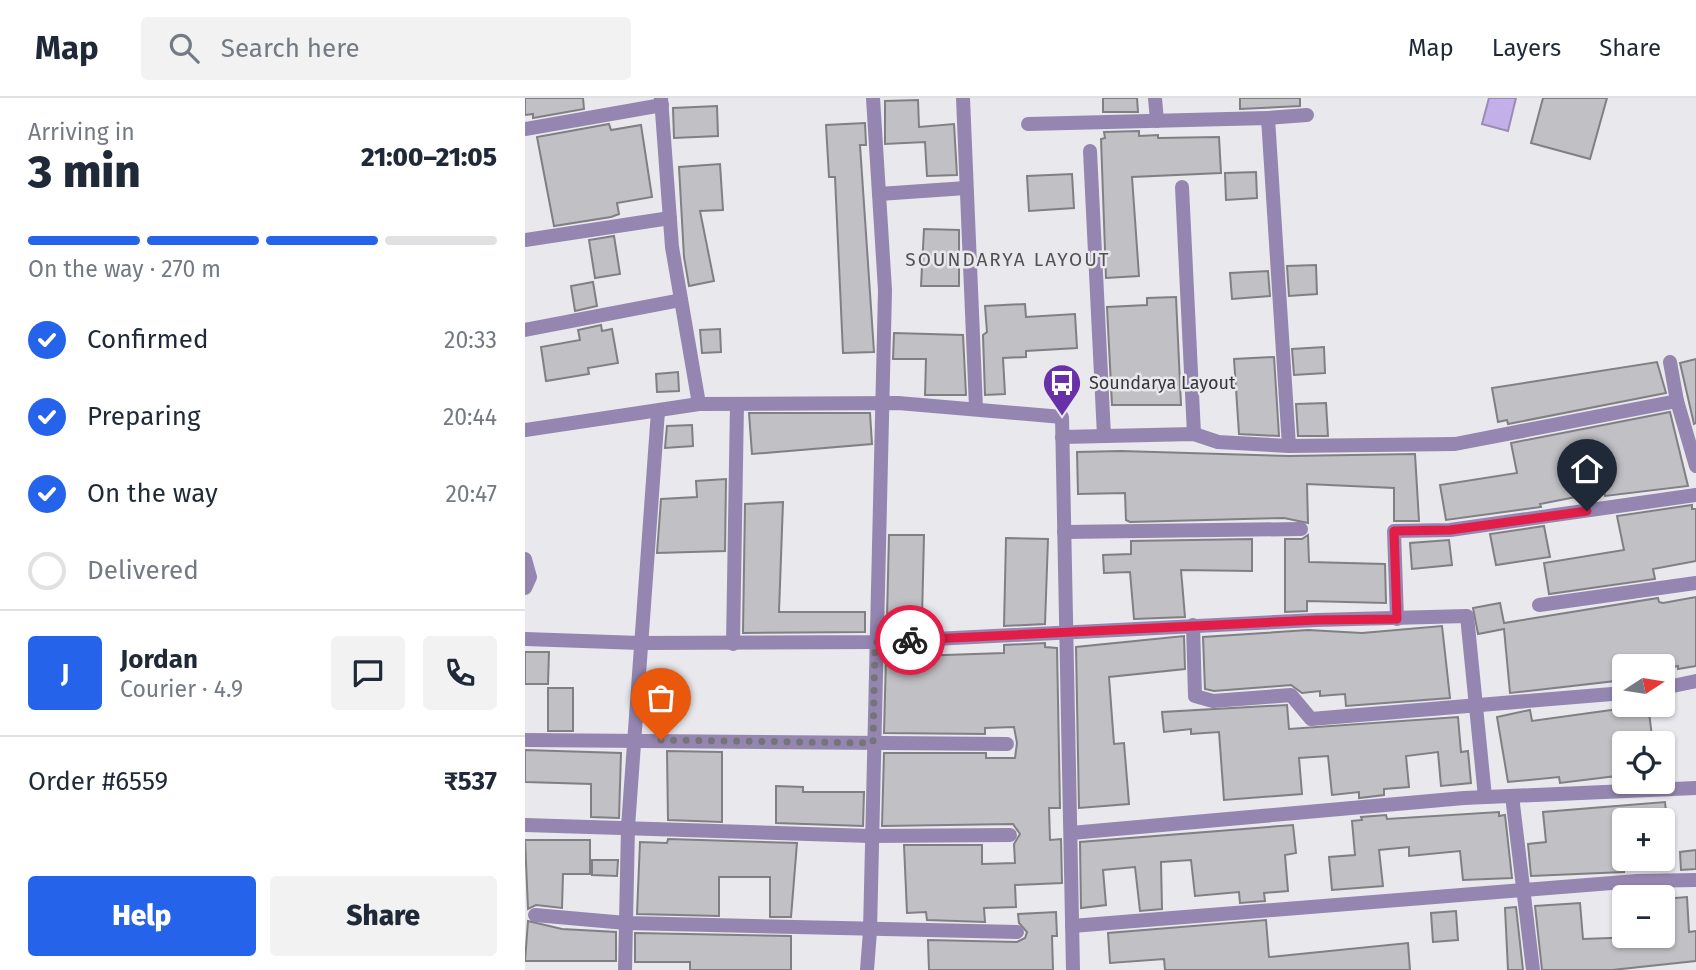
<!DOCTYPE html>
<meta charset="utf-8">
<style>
:root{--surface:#fff;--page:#f2f2f3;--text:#1f2937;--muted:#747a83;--line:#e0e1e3;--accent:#2563eb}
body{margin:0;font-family:"Fira Sans",sans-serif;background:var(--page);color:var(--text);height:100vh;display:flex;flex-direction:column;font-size:26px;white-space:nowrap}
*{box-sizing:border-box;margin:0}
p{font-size:23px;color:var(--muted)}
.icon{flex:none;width:38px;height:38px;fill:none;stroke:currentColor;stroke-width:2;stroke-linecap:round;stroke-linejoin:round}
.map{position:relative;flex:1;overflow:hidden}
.drawer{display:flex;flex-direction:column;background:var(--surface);width:525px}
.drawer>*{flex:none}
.needle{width:46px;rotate:78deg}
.buttons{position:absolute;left:1087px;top:556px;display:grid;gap:14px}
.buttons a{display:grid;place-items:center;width:63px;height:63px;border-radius:7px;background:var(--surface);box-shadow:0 2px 5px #0004;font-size:35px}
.pin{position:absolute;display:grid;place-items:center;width:60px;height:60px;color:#fff;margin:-72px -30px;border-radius:50% 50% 50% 0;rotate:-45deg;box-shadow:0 0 7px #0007}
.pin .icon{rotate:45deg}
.courier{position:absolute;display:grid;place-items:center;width:70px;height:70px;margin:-35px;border:5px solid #e11d48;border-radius:50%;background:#fff;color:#222;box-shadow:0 2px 9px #0007}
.summary em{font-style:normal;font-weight:800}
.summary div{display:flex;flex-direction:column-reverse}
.summary{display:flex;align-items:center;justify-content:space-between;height:119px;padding:0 28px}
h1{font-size:46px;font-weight:800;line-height:52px}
.bar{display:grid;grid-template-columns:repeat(4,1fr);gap:10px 7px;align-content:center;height:84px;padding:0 28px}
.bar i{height:9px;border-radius:5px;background:var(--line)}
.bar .active{background:var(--accent)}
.bar p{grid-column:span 4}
.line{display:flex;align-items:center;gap:18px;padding:0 28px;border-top:2px solid var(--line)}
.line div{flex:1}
.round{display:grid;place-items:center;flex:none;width:74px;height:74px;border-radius:7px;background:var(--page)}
ol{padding:0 28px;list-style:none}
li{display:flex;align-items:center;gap:21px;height:77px}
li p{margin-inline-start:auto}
li .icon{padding:7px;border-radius:50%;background:var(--accent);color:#fff;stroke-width:4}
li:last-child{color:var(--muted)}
li i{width:38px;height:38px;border:4px solid var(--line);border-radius:50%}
.button{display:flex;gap:14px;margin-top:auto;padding:14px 28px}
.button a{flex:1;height:80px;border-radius:7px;background:var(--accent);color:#fff;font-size:28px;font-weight:800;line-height:80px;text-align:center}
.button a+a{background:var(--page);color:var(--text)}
header{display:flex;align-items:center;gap:42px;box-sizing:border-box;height:98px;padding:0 35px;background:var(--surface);border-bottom:2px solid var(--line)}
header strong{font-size:33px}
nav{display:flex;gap:38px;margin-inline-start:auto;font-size:24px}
.search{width:490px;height:63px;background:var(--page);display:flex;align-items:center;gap:18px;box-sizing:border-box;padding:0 24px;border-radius:7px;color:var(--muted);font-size:26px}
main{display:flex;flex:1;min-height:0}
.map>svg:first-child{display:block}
.water{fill:#c4b0e9;stroke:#9a8bb4;stroke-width:2}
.building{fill:#c1c0c4;stroke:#807f83;stroke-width:2}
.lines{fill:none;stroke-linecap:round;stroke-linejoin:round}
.minor{stroke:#9486b0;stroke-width:14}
.done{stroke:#757477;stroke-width:7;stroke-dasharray:0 12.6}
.route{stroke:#e11d48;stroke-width:9}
.labels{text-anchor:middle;stroke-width:5;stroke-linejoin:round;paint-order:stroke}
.poi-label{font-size:18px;fill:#373638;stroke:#e9e8ec;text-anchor:start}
.neighbourhood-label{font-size:19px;letter-spacing:2px;fill:#525154;stroke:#e9e8ec}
</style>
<header>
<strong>Map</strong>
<div class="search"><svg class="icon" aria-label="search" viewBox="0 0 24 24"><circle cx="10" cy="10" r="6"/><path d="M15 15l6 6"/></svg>Search here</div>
<nav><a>Map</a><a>Layers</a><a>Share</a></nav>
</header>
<main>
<section class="drawer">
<div class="summary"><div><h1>3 min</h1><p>Arriving in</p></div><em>21:00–21:05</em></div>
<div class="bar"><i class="active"></i><i class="active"></i><i class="active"></i><i></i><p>On the way · 270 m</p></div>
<ol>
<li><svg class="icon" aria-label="check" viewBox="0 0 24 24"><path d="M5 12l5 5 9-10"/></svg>Confirmed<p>20:33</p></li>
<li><svg class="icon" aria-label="check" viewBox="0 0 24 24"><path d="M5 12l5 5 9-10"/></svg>Preparing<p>20:44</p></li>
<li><svg class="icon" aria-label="check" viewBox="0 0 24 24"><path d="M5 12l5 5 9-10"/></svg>On the way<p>20:47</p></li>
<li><i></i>Delivered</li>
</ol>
<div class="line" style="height:126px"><b class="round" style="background:var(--accent);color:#fff">J</b><div><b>Jordan</b><p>Courier · 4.9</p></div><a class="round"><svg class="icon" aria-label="chat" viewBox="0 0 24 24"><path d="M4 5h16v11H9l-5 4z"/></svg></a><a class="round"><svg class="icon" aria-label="phone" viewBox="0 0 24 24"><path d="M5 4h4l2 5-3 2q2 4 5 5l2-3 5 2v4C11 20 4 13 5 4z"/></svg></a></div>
<div class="line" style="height:91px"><div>Order #6559</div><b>₹537</b></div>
<div class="button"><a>Help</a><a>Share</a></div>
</section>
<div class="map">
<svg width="1171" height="872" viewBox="0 0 1171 872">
<rect width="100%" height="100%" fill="#e9e8ec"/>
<!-- water -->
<polygon class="water" points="964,0 991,0 983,33 957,26"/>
<!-- building -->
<g class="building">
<polygon points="0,0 58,0 59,11 8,20 8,16 0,17"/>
<polygon points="578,0 612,0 613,14 578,14"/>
<polygon points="715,0 775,0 775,8 715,11"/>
<polygon points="1018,0 1082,0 1065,61 1006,45"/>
<polygon points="393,2 394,29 429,26 432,77 402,78 400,44 360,46 360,3"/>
<polygon points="192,8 193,38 149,40 148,10"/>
<polygon points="340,25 341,47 335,47 349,254 318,255 310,79 304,79 301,27"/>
<polygon points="84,26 86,32 116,27 127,99 92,105 94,116 86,119 29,128 12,39"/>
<polygon points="614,33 614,38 633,37 633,40 694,39 696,75 607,79 614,178 581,180 576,41 580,40 579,34"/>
<polygon points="195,66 198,112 175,113 189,183 164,188 159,159 154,69"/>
<polygon points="731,74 732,100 701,102 700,75"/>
<polygon points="547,76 549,110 504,113 502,78"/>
<polygon points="399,131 434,132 434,188 396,188"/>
<polygon points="89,138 95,176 70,180 64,142"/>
<polygon points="791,167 792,196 764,198 762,168"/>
<polygon points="743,173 745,198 707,201 705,175"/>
<polygon points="68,184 72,208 50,213 46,188"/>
<polygon points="651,199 656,307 587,307 582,209 622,207 622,200"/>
<polygon points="500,206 501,219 550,216 552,250 501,253 501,259 478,260 480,296 460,297 458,237 462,234 460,208"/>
<polygon points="76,227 77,233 87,231 93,265 63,270 64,276 21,283 16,249 55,242 53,232"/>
<polygon points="195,231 196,254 177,255 175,232"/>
<polygon points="369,235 438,237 441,297 400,297 401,261 368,261"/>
<polygon points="799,249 800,275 769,277 767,251"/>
<polygon points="749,259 754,338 714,336 709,261"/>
<polygon points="1171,261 1171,325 1169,326 1155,265"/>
<polygon points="1132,264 1141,295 983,326 982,322 973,324 967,290"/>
<polygon points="153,274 154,293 132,294 131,276"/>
<polygon points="801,305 803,338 773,338 771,306"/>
<polygon points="1145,314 1163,388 1080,398 1074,365 1045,371 1051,399 1015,406 1016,409 921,422 915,387 992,375 986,345"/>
<polygon points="224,315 345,315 347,346 227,356"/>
<polygon points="167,327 168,348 140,350 142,328"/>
<polygon points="596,353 764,358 890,356 894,423 869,423 869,390 782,386 783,425 759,420 605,424 601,422 600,395 553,396 552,354"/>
<polygon points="201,381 200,453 132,455 136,401 172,399 171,383"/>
<polygon points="258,404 254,514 340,514 340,534 218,535 220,406"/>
<polygon points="1167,407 1167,411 1171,411 1171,463 1128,471 1130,481 1024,496 1019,465 1099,452 1092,418"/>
<polygon points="1019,428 1025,459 971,467 965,436"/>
<polygon points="364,437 399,437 397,520 362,520"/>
<polygon points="783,437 784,464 860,466 861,505 782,503 782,513 760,514 760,441 777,441"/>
<polygon points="481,440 523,441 520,526 479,528"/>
<polygon points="727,441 727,473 656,472 660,519 609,521 605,474 579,475 578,457 606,456 606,443"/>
<polygon points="924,442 927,467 887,471 885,445"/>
<polygon points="1171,499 1171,568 1153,571 1153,568 1138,571 1138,569 1099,569 1099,582 985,595 979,531 953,536 948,510 975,505 979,525 1133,500 1134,504 1138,505"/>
<polygon points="917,528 925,600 821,608 820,596 795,598 795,593 777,595 766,587 689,593 680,591 678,539 783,532 837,535"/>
<polygon points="659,538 660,571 584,579 589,646 599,645 604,706 554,710 551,549"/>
<polygon points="520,545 520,549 532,550 535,710 524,710 525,742 536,741 537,785 490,787 491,809 459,810 460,824 402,822 401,814 382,815 379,747 457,747 457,766 490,765 489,746 495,736 488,726 357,728 359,655 461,655 461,660 490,660 492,645 489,629 460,630 460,636 359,635 361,559 479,555 479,547"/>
<polygon points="0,554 24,554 23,586 0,586"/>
<rect x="23" y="590" width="25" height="43"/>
<polygon points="762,607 764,631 933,619 936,654 943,653 946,685 916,688 913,654 881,658 884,689 859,691 859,697 834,700 834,694 807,697 803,658 774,660 777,696 699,702 694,634 666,636 666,631 639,634 637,614"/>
<polygon points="1123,607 1128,646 1099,646 1099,677 1035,685 1034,679 983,684 972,619 1005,612 1007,623"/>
<polygon points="0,652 96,655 94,720 66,719 66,686 0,684"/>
<polygon points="142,653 197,654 197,724 143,722"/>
<polygon points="251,688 278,689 278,694 339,694 338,728 251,725"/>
<polygon points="1140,704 1142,723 1099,723 1099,774 1006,778 1003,746 1021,744 1018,714"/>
<polygon points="974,714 974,718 980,717 987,780 938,782 935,753 884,758 884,749 854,752 858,788 807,792 804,759 830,757 827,723 837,722 836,719 861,717 862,721"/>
<polygon points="768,727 771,755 760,757 763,793 739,795 740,803 715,805 714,794 670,798 666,762 636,764 637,811 615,813 610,769 578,772 581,807 556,810 555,744"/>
<polygon points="143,741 272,745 266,819 245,819 245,779 194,779 194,818 112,816 115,744 142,745"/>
<polygon points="0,742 65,742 65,776 38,776 37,810 11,807 3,811"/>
<polygon points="1171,752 1171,771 1156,772 1155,754"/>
<polygon points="67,762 93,762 92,778 67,777"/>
<polygon points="1162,799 1164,834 1171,833 1171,863 1087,872 1017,872 1010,808 1055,805 1058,841 1139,838 1138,801"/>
<polygon points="991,809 998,872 983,872 980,810"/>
<polygon points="931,813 933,842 908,844 906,815"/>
<polygon points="531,814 532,838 527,838 528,872 404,872 403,842 492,844 500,840 502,834 494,825 493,816"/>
<polygon points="741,822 744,859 883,845 885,872 640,872 639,861 585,865 583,835"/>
<polygon points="3,823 37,831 91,834 91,863 0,863"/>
<polygon points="110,835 266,838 266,872 165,872 165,864 110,864"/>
</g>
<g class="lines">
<!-- minor -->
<g class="minor">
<polyline points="136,0 147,149 174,306"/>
<polyline points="438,0 451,310"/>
<polyline points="630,0 632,23"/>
<polyline points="743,20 782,17"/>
<polyline points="503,26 743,20 764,348"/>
<polyline points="0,31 137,7"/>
<polyline points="565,53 579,338"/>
<polyline points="657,89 669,336"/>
<polyline points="354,96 441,90"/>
<polyline points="0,142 145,120"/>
<polyline points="0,232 156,202"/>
<polyline points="1145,264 1152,303 1171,368"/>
<polyline points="0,332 174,306 373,305 537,319 548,872"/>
<polyline points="537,339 669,336 693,344 764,348 930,346 1152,303"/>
<polyline points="539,434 776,431"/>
<polyline points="0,461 5,479 0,490"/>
<polyline points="1014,507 1171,485"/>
<polyline points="872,521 869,433 925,432 1171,397"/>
<polyline points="668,527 670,598 688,603 766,597 786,621 1099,595"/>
<polyline points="0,541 115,545 350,544 791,522 942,518 960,699"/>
<polyline points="208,546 212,306"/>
<polyline points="1138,590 1171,583"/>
<polyline points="0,642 482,646"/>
<polyline points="987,698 1008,872"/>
<polyline points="0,727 345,738 485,737"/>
<polyline points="546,735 939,700 1171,690"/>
<polyline points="10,817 101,825 492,834"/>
<polyline points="547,828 1112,783 1171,782"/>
<polyline points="100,872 103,729 133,313"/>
<polyline points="342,872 345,833 360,192 348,0"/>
</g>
</g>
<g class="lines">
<!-- done -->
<polyline class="done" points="136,642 348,645 350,544 385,542"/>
<!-- route -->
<polyline class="route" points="385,542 791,522 872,521 869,433 925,432 1062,413"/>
</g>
<!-- icons -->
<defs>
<g id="bus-pin" transform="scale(2.0125)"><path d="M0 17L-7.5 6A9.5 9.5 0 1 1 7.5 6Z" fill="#6831a7" stroke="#e9e8ec"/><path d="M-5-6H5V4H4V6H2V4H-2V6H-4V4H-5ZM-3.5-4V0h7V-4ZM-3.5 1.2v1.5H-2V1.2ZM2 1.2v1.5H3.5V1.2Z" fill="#fff"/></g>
</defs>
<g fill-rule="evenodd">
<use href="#bus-pin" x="537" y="285"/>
</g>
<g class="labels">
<!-- poi labels -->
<g class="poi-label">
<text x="564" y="291">Soundarya Layout</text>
</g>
<!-- neighbourhood labels -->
<g class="neighbourhood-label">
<text x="483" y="168">SOUNDARYA LAYOUT</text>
</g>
</g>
</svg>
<div class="buttons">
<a><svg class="needle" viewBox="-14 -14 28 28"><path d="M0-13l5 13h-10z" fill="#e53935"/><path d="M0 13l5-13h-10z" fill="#747a83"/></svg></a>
<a><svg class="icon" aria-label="locate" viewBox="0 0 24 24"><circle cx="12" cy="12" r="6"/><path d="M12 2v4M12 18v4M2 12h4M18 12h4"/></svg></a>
<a>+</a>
<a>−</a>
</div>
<div class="pin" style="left:136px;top:642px;background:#ea580c"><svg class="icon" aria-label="bag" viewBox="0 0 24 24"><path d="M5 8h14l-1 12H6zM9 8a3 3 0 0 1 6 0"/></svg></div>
<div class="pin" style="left:1062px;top:413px;background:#1f2937"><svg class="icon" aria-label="home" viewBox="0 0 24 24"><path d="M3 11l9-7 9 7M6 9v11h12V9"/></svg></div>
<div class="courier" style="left:385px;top:542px"><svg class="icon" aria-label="bike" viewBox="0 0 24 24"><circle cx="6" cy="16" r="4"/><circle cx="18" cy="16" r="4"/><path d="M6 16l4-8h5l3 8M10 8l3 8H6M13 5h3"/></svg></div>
</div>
</main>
